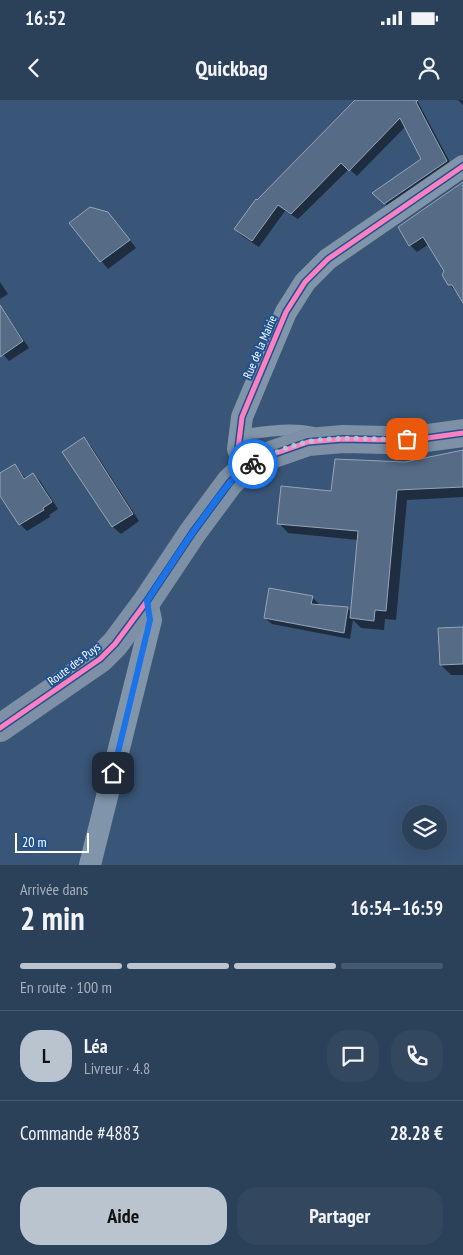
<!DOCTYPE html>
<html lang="fr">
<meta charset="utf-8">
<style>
:root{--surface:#2b4059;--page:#33475f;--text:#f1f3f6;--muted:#a6afba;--line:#47596f;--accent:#bac4cf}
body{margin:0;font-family:"PT Sans Narrow",sans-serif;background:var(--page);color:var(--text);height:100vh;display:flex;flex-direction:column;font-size:19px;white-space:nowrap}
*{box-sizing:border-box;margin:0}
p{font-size:16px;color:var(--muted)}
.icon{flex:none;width:28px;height:28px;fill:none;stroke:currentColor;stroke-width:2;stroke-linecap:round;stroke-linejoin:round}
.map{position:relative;height:765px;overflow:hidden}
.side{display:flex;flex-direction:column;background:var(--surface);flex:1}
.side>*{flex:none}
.fabs{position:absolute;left:402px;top:705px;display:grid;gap:10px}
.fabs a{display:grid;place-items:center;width:45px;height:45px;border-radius:50%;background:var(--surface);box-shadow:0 5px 20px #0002,0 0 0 1px var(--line);font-size:25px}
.scale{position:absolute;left:15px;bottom:12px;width:74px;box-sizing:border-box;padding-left:5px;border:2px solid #fff;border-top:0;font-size:14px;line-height:18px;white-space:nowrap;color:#fff;-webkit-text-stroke:4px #205290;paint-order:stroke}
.pin{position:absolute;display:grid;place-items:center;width:42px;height:42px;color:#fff;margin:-21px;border-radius:10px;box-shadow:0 2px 8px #0006}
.courier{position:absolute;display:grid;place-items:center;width:50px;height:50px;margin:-25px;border:4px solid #1a73e8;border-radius:50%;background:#fff;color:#222;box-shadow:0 1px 6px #0007}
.overview em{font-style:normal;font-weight:800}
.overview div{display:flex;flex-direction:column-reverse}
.overview{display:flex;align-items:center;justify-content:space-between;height:85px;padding:0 20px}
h1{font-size:32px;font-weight:800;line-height:38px}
.bar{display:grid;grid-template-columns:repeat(4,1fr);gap:8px 5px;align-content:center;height:60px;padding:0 20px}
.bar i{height:6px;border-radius:4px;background:var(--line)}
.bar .on{background:var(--accent)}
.bar p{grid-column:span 4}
.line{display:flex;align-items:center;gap:12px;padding:0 20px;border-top:1px solid var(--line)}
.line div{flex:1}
.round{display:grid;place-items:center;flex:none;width:52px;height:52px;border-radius:20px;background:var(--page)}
.button{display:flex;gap:10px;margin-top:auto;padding:10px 20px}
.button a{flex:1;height:58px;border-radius:20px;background:var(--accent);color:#111;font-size:20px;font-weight:800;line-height:58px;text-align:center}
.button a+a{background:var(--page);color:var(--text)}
.status{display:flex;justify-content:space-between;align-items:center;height:35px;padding:0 25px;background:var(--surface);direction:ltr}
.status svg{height:14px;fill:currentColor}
header{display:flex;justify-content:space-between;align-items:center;height:65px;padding:0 20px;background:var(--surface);font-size:22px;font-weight:800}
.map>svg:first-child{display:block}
.shadow{fill:#0007}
.building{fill:#566c86;stroke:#95a5b8}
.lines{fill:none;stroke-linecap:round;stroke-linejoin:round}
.service{stroke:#8195aa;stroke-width:11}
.minor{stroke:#8195aa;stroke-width:22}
.secondary{stroke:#7d90a6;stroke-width:28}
.cycleway-casing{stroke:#205290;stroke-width:8}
.cycleway{stroke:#ff80c0;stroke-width:5}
.done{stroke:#bac4cf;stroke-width:5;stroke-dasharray:0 9}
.route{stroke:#1a73e8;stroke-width:6}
.labels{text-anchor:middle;stroke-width:4;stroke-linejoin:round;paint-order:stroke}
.street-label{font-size:12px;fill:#fff;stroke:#205290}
</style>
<div class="status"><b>16:52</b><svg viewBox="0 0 49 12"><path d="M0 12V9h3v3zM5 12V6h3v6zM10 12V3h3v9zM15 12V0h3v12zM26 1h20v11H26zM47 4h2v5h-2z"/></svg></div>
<header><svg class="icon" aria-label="back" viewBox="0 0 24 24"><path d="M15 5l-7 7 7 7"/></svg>Quickbag<svg class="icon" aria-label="person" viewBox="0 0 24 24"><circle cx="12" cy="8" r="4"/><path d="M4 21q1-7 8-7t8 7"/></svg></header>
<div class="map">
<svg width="463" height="765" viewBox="0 0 463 765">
<rect width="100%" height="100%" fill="#395577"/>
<!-- shadow -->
<g class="shadow">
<polygon points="357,0 417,0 453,68 392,110 374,93 423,59 406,26 357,76 349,69 298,119 285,111 259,147 242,136 235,129 257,102"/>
<polygon points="458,0 463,0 463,5"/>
<polygon points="463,111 463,193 456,192 449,184 445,171 429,144 417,152 410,145"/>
<polygon points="115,121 136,148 108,169 71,124"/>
<polygon points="0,182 8,194 0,199"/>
<polygon points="0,205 29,248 9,261 0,251"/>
<polygon points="84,339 91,346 139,421 121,434 113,427 64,352"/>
<polygon points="463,351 463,397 407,400 396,520 385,519 384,530 361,528 353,520 350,539 272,524 265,518 312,497 319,504 319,506 347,508 351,512 358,440 288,433 279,423 332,392 411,363"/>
<polygon points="15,365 26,379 33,374 40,381 58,409 49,415 50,417 27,431 20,424 0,393 0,375"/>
<polygon points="463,528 463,575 451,575 441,565"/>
</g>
<!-- building -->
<g class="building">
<polygon points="355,0 418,0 416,2 447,61 384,104 372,93 421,59 400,18 349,71 341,63 291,114 278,105 252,141 234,129 256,99 257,100"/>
<polygon points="463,82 463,203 452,185 448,185 442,175 444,171 423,137 409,146 398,127"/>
<polygon points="90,107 108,112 130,140 100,162 69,123"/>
<polygon points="0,205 23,241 0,257"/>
<polygon points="84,337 133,414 112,427 62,352"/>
<polygon points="463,350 463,387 397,390 386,511 375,510 374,521 350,518 358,431 277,424 281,386 331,391 335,359 405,362"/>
<polygon points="15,364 24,379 33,373 52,402 43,408 44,410 19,425 0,396 0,373"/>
<polygon points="269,488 313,496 311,504 348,507 344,533 264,518"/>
<polygon points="463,527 463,564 440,565 438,528"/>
</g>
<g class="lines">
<!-- service -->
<path class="service" d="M240 335C263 332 289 327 312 332"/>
<!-- minor -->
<g class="minor">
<polyline points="245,368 238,349 242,317 286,212 305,182 328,159 463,66"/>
<polyline points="90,765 151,520 147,501"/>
</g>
<!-- secondary -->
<polyline class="secondary" points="0,628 100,559 115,544 147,501 193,432 230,382 245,368 268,356 308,342 343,339 387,340 427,338 463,333"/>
<!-- cycleway casing -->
<g class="cycleway-casing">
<g id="cycleway">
<polyline points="245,368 238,349 242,317 286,212 305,182 328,159 463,66"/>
<polyline points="0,628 100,559 115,544 147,501 193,432 230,382 245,368 268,356 308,342 343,339 387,340 427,338 463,333"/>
</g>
</g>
<!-- cycleway -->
<use href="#cycleway" class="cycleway"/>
</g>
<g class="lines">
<!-- done -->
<path class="done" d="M253 364C270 354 288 346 307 342 339 335 374 340 407 339"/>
<!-- route -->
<path class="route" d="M113 673 150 520 147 501C166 472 185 442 206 414 220 395 232 376 253 364"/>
</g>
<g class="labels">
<!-- street labels -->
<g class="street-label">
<text transform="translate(260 247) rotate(-67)" y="4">Rue de la Mairie</text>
<text transform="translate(74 564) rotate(-37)" y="4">Route des Puys</text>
</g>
</g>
</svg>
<div class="fabs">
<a><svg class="icon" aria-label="layers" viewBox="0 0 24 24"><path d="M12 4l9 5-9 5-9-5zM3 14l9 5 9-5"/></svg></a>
</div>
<div class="scale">20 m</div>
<div class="pin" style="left:407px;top:339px;background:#ea580c"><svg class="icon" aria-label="bag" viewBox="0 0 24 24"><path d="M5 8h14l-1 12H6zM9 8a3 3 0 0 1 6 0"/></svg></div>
<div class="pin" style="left:113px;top:673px;background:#1f2937"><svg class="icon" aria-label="home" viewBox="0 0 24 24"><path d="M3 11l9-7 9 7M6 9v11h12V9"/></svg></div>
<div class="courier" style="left:253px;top:364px"><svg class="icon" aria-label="bike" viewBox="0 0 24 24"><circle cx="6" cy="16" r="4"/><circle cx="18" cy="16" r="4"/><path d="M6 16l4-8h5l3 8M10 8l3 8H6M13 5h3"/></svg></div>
</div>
<section class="side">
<div class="overview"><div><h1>2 min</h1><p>Arrivée dans</p></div><em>16:54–16:59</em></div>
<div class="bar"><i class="on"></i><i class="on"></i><i class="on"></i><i></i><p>En route · 100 m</p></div>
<div class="line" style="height:90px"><b class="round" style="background:var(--accent);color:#111">L</b><div><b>Léa</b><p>Livreur · 4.8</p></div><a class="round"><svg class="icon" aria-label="chat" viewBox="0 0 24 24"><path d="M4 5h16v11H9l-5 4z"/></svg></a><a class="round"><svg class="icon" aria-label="phone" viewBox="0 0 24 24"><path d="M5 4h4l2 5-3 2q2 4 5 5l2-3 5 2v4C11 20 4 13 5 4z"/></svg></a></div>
<div class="line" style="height:65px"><div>Commande #4883</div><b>28.28 €</b></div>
<div class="button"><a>Aide</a><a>Partager</a></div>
</section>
